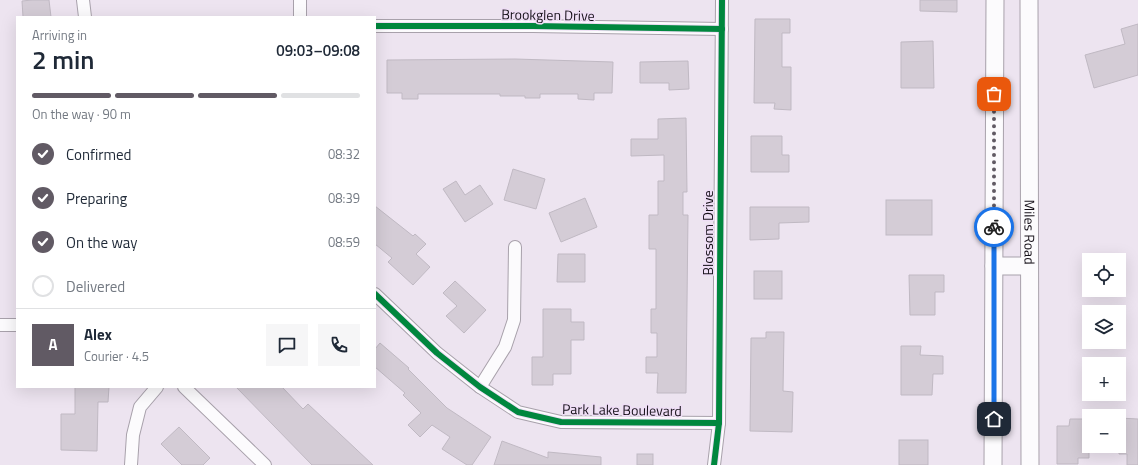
<!DOCTYPE html>
<meta charset="utf-8">
<style>
:root{--surface:#fff;--page:#f6f6f7;--text:#1f2937;--muted:#747a83;--line:#e0e1e3;--accent:#615a64}
body{margin:0;font-family:"Titillium Web",sans-serif;background:var(--page);color:var(--text);height:100vh;display:flex;flex-direction:column;font-size:15px;white-space:nowrap}
*{box-sizing:border-box;margin:0}
p{font-size:13px;color:var(--muted)}
.icon{flex:none;width:22px;height:22px;fill:none;stroke:currentColor;stroke-width:2;stroke-linecap:round;stroke-linejoin:round}
.map{position:relative;flex:1;overflow:hidden}
.side{position:absolute;left:16px;top:16px;width:360px;height:372px;display:flex;flex-direction:column;background:var(--surface);border-radius:0px;box-shadow:0 4px 16px #0002}
.side>*{flex:none}
.buttons{position:absolute;left:1082px;top:253px;display:grid;gap:8px}
.buttons a{display:grid;place-items:center;width:44px;height:44px;border-radius:0px;background:var(--surface);box-shadow:0 4px 16px #0002;font-size:20px}
.pin{position:absolute;display:grid;place-items:center;width:34px;height:34px;color:#fff;margin:-17px;border-radius:8px;box-shadow:0 2px 6px #0006}
.courier{position:absolute;display:grid;place-items:center;width:40px;height:40px;margin:-20px;border:3px solid #1a73e8;border-radius:50%;background:#fff;color:#222;box-shadow:0 1px 5px #0007}
.summary em{font-style:normal;font-weight:600}
.summary div{display:flex;flex-direction:column-reverse}
.summary{display:flex;align-items:center;justify-content:space-between;height:68px;padding:0 16px}
h1{font-size:26px;font-weight:600;line-height:30px}
.bar{display:grid;grid-template-columns:repeat(4,1fr);gap:6px 4px;align-content:center;height:48px;padding:0 16px}
.bar i{height:5px;border-radius:3px;background:var(--line)}
.bar .active{background:var(--accent)}
.bar p{grid-column:span 4}
.line{display:flex;align-items:center;gap:10px;padding:0 16px;border-top:1px solid var(--line)}
.line div{flex:1}
.round{display:grid;place-items:center;flex:none;width:42px;height:42px;border-radius:0px;background:var(--page)}
ol{padding:0 16px;list-style:none}
li{display:flex;align-items:center;gap:12px;height:44px}
li p{margin-inline-start:auto}
li .icon{padding:4px;border-radius:50%;background:var(--accent);color:#fff;stroke-width:4}
li:last-child{color:var(--muted)}
li i{width:22px;height:22px;border:2px solid var(--line);border-radius:50%}
.map>svg:first-child{display:block}
.building{fill:#d4ccd6;stroke:#c0b9c3}
.lines{fill:none;stroke-linecap:round;stroke-linejoin:round}
.street-casing{stroke:#a8a1ab;stroke-width:14}
.secondary-casing{stroke:#a8a1ab;stroke-width:19}
.street{stroke:#fcfbfd;stroke-width:12}
.secondary{stroke:#fcfbfd;stroke-width:17}
.cycleway-casing{stroke:#efdef6;stroke-width:8}
.cycleway{stroke:#00873e;stroke-width:6}
.done{stroke:#615a64;stroke-width:4;stroke-dasharray:0 7.2}
.route{stroke:#1a73e8;stroke-width:5}
.labels{text-anchor:middle;stroke-width:3;stroke-linejoin:round;paint-order:stroke}
.street-label{font-size:14px;fill:#151018;stroke:#efdef6}
</style>
<div class="map">
<svg width="1138" height="465" viewBox="0 0 1138 465">
<rect width="100%" height="100%" fill="#ede4f0"/>
<!-- building -->
<g class="building">
<polygon points="32,0 49,0 51,17 23,17 22,1"/>
<polygon points="920,0 957,0 957,12 920,11"/>
<polygon points="755,19 790,19 790,33 782,33 782,67 791,67 791,110 774,109 775,103 754,103"/>
<polygon points="1138,24 1138,75 1094,88 1085,55 1125,44 1121,29"/>
<polygon points="933,41 934,88 901,88 901,42"/>
<polygon points="515,59 613,62 612,93 594,93 594,100 578,99 578,94 540,94 540,98 525,98 525,96 500,96 500,94 418,94 418,99 402,99 402,93 387,93 387,60"/>
<polygon points="688,61 689,89 669,90 669,83 640,83 640,62"/>
<polygon points="686,118 687,192 683,192 683,215 688,215 686,393 657,393 658,373 646,373 646,357 657,357 657,333 651,333 651,309 656,309 656,249 649,249 649,215 658,215 658,181 664,181 664,155 631,156 631,139 658,139 658,119"/>
<polygon points="751,136 782,136 782,155 789,155 789,172 751,172"/>
<polygon points="513,169 545,179 536,209 504,200"/>
<polygon points="456,181 465,195 480,185 493,204 465,222 443,189"/>
<polygon points="585,198 597,227 561,242 549,213"/>
<rect x="886" y="200" width="46" height="35"/>
<polygon points="375,206 413,236 415,234 426,244 416,254 430,267 413,285 388,262 392,258 375,244"/>
<polygon points="750,207 809,207 809,222 779,223 779,239 750,240"/>
<polygon points="558,254 585,254 585,282 557,282"/>
<rect x="754" y="271" width="28" height="28"/>
<polygon points="909,275 944,275 944,292 935,292 935,315 910,315"/>
<polygon points="455,281 486,310 464,333 446,316 457,306 443,293"/>
<polygon points="543,309 571,309 571,322 584,322 584,340 571,340 571,374 553,374 553,385 532,385 532,357 543,357"/>
<polygon points="766,332 784,332 783,391 793,392 792,432 750,431 751,338 766,338"/>
<polygon points="380,343 409,368 408,369 447,408 491,437 472,465 467,465 442,449 450,437 432,425 420,437 408,425 421,413 403,395 405,393 375,367 375,349"/>
<polygon points="901,346 921,346 920,355 943,356 943,374 933,374 932,395 901,395"/>
<polygon points="75,387 109,387 108,402 98,402 97,451 61,450 61,414 75,414"/>
<polygon points="236,387 282,387 303,409 308,404 373,465 312,465"/>
<polygon points="1119,418 1138,419 1138,465 1127,465 1127,454 1119,454"/>
<polygon points="1070,419 1089,419 1089,458 1078,458 1078,464 1057,464 1057,426 1069,426"/>
<polygon points="179,427 210,458 203,465 182,465 161,444"/>
<rect x="899" y="440" width="29" height="25"/>
<polygon points="502,441 548,458 548,452 601,457 601,465 494,465"/>
<rect x="637" y="454" width="16" height="11"/>
</g>
<g class="lines">
<!-- street casing -->
<g class="street-casing">
<g id="street">
<polyline points="83,0 85,17"/>
<polyline points="300,17 300,0"/>
<polyline points="375,26 533,26 722,29"/>
<polyline points="375,294 437,353 480,387 518,412 561,422 719,423"/>
<polyline points="0,325 17,325"/>
<polyline points="184,387 265,465"/>
<polyline points="480,387 505,347 514,320 515,247"/>
<polyline points="131,465 133,435 140,407 157,387"/>
<polyline points="714,465 719,423 722,0"/>
</g>
</g>
<!-- secondary casing -->
<g class="secondary-casing">
<g id="secondary">
<path id="s1" d="M1029 0 1030 465"/>
<polyline points="994,266 1029,266"/>
<polyline points="993,465 995,0"/>
</g>
</g>
<!-- street -->
<use href="#street" class="street"/>
<!-- secondary -->
<use href="#secondary" class="secondary"/>
<!-- cycleway casing -->
<g class="cycleway-casing">
<g id="cycleway">
<polyline points="375,26 533,26 722,29"/>
<polyline points="375,294 437,353 480,387 518,412 561,422 719,423"/>
<polyline points="714,465 719,423 722,0"/>
</g>
</g>
<!-- cycleway -->
<use href="#cycleway" class="cycleway"/>
</g>
<g class="lines">
<!-- done -->
<polyline class="done" points="994,227 994,94"/>
<!-- route -->
<polyline class="route" points="994,419 994,227"/>
</g>
<g class="labels">
<!-- street labels -->
<g class="street-label">
<text transform="translate(548 15) rotate(1)" y="5">Brookglen Drive</text>
<text transform="translate(708 233) rotate(-90)" y="5">Blossom Drive</text>
<text dy="5" stroke="none"><textPath href="#s1" startOffset="232">Miles Road</textPath></text>
<text transform="translate(622 410) rotate(1)" y="5">Park Lake Boulevard</text>
</g>
</g>
</svg>
<div class="buttons">
<a><svg class="icon" aria-label="locate" viewBox="0 0 24 24"><circle cx="12" cy="12" r="6"/><path d="M12 2v4M12 18v4M2 12h4M18 12h4"/></svg></a>
<a><svg class="icon" aria-label="layers" viewBox="0 0 24 24"><path d="M12 4l9 5-9 5-9-5zM3 14l9 5 9-5"/></svg></a>
<a>+</a>
<a>−</a>
</div>
<div class="pin" style="left:994px;top:94px;background:#ea580c"><svg class="icon" aria-label="bag" viewBox="0 0 24 24"><path d="M5 8h14l-1 12H6zM9 8a3 3 0 0 1 6 0"/></svg></div>
<div class="pin" style="left:994px;top:419px;background:#1f2937"><svg class="icon" aria-label="home" viewBox="0 0 24 24"><path d="M3 11l9-7 9 7M6 9v11h12V9"/></svg></div>
<div class="courier" style="left:994px;top:227px"><svg class="icon" aria-label="bike" viewBox="0 0 24 24"><circle cx="6" cy="16" r="4"/><circle cx="18" cy="16" r="4"/><path d="M6 16l4-8h5l3 8M10 8l3 8H6M13 5h3"/></svg></div>
<section class="side">
<div class="summary"><div><h1>2 min</h1><p>Arriving in</p></div><em>09:03–09:08</em></div>
<div class="bar"><i class="active"></i><i class="active"></i><i class="active"></i><i></i><p>On the way · 90 m</p></div>
<ol>
<li><svg class="icon" aria-label="check" viewBox="0 0 24 24"><path d="M5 12l5 5 9-10"/></svg>Confirmed<p>08:32</p></li>
<li><svg class="icon" aria-label="check" viewBox="0 0 24 24"><path d="M5 12l5 5 9-10"/></svg>Preparing<p>08:39</p></li>
<li><svg class="icon" aria-label="check" viewBox="0 0 24 24"><path d="M5 12l5 5 9-10"/></svg>On the way<p>08:59</p></li>
<li><i></i>Delivered</li>
</ol>
<div class="line" style="height:72px"><b class="round" style="background:var(--accent);color:#fff">A</b><div><b>Alex</b><p>Courier · 4.5</p></div><a class="round"><svg class="icon" aria-label="chat" viewBox="0 0 24 24"><path d="M4 5h16v11H9l-5 4z"/></svg></a><a class="round"><svg class="icon" aria-label="phone" viewBox="0 0 24 24"><path d="M5 4h4l2 5-3 2q2 4 5 5l2-3 5 2v4C11 20 4 13 5 4z"/></svg></a></div>
</section>
</div>
